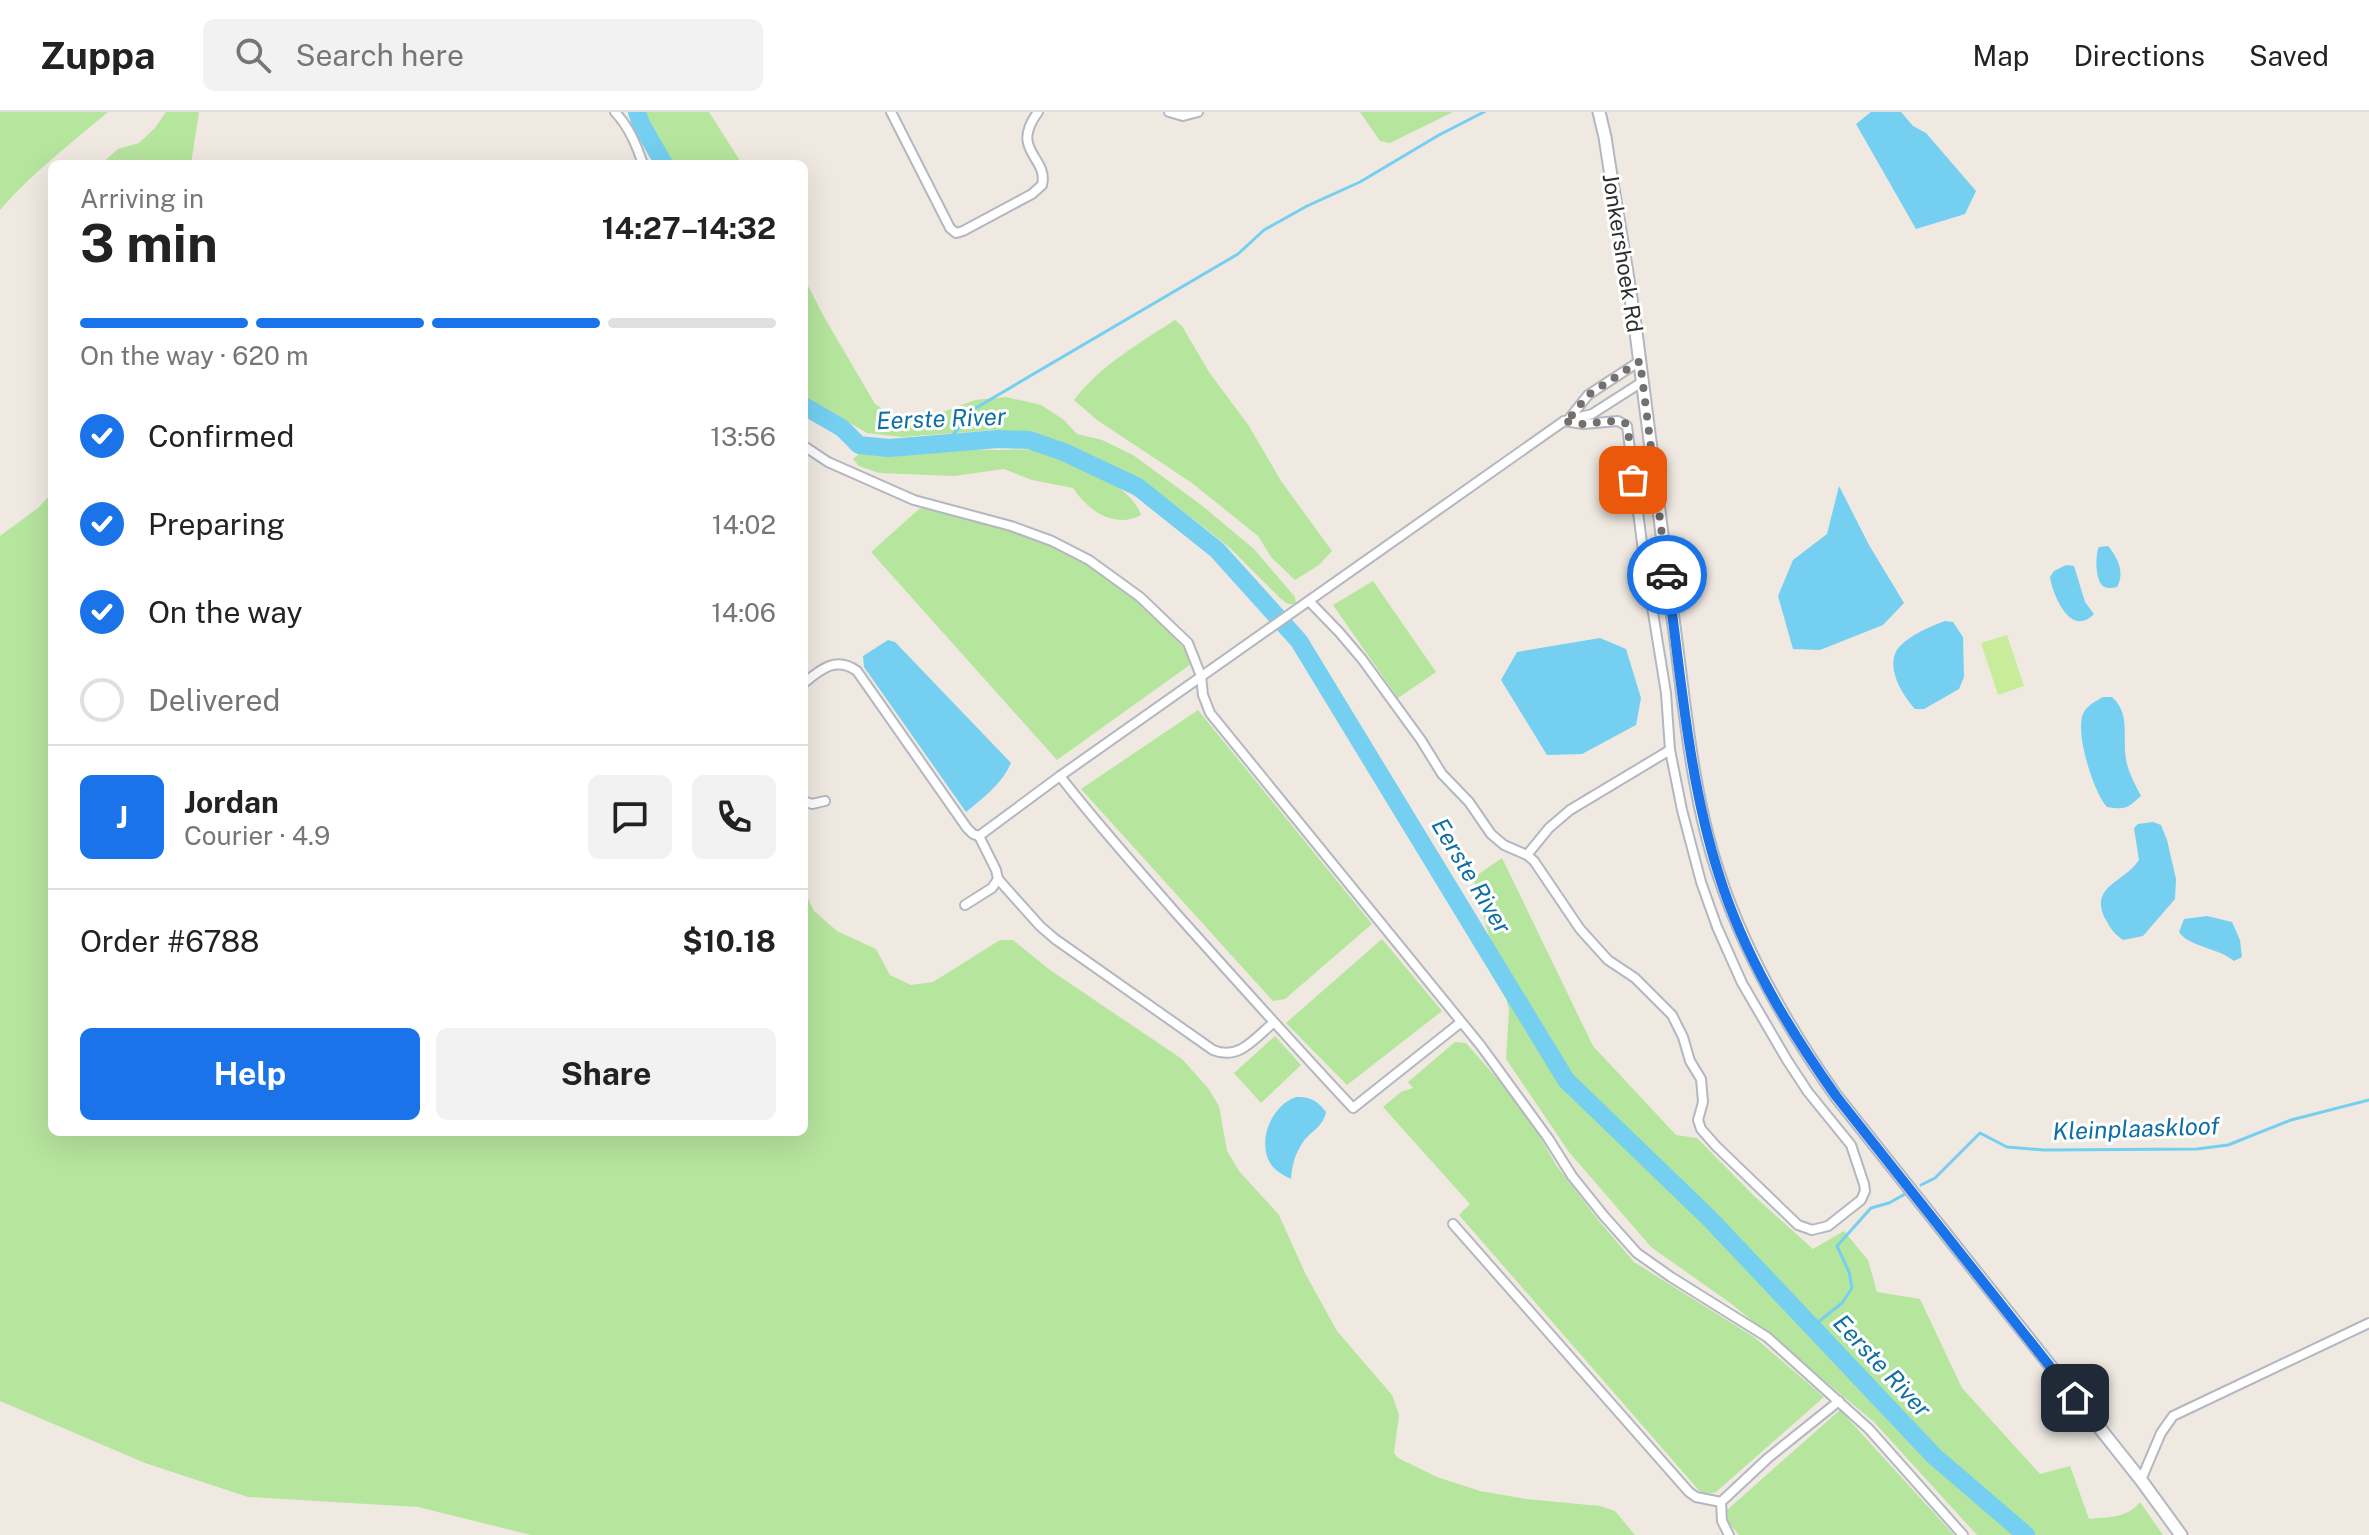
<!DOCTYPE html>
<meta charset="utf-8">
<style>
:root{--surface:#fff;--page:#f2f2f2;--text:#222;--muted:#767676;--line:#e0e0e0;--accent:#1a73e8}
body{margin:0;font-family:"Public Sans",sans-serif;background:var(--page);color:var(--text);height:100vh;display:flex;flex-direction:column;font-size:30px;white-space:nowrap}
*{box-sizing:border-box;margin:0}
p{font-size:26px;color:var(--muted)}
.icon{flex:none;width:44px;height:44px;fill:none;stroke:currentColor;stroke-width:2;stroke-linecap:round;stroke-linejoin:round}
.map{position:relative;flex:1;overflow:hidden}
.panel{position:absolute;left:48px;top:48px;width:760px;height:976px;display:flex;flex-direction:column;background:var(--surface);border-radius:12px;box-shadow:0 8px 32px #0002}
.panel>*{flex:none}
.pin{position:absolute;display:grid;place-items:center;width:68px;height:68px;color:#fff;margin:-34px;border-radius:16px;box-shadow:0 4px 12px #0006}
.courier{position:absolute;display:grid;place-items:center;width:80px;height:80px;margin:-40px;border:6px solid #1a73e8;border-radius:50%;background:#fff;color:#222;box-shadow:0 2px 10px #0007}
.head em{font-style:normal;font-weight:700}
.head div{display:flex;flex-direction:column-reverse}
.head{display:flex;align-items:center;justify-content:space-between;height:136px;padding:0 32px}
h1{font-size:52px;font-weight:700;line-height:60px}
.bar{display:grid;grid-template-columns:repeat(4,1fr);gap:12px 8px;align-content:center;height:96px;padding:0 32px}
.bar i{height:10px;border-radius:6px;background:var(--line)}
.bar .on{background:var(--accent)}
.bar p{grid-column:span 4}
.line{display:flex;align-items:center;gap:20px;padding:0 32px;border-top:2px solid var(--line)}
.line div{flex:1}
.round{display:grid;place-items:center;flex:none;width:84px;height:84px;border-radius:12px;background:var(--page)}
ol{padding:0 32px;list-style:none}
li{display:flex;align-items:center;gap:24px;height:88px}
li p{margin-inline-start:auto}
li .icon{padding:8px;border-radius:50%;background:var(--accent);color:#fff;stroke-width:4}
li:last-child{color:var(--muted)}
li i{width:44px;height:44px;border:4px solid var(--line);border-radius:50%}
.action{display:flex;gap:16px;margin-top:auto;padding:16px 32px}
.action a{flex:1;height:92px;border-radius:12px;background:var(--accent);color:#fff;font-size:32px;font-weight:700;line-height:92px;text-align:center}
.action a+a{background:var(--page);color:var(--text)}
header{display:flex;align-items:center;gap:48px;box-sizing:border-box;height:112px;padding:0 40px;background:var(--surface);border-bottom:2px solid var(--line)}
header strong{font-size:38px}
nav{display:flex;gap:44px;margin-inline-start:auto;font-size:28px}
.search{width:560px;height:72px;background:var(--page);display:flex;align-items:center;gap:20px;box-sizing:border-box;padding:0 28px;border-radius:12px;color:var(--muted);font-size:30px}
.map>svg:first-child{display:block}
.green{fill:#b6e59e}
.pitch{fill:#c9ec9a}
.water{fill:#75cff0}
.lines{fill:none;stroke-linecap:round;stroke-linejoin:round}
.stream{stroke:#75cff0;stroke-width:3}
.river{stroke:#75cff0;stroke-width:18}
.street-casing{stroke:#b4b7c1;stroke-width:12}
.secondary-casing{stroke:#b4b7c1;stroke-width:15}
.street{stroke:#fff;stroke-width:8}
.secondary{stroke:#fff;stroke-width:11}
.done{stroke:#726f6d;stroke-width:8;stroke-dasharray:0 14.4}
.route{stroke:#1a73e8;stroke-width:10}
.labels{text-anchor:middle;stroke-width:6;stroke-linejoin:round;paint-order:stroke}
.street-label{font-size:22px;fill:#2e2e2e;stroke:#fff}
.water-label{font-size:24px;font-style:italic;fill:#0d6fa3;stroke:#fff}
</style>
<header>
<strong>Zuppa</strong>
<div class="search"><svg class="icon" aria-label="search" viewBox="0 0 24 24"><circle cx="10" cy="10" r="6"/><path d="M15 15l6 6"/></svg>Search here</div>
<nav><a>Map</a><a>Directions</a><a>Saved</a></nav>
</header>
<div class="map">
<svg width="2369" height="1423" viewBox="0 0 2369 1423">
<rect width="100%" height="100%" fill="#efe9e1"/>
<!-- green -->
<g class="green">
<path d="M0 0H108C71 31 31 62 0 98Z"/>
<polygon points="166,0 199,0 191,52 101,52 118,37 139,31 155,16"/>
<polygon points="645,0 709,0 742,52 673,52 653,19"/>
<polygon points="1360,0 1453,0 1390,31 1380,29"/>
<polygon points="804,166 823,203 875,292 892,303 922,308 975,288 1006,285 1041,293 1064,308 1077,322 1102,328 1133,343 1200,392 1254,437 1295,485 1296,492 1288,492 1280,486 1229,435 1175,393 1117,356 1030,325 995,318 902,325 867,321 804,284"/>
<path d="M1175 208 1182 214 1209 260 1249 314 1281 369 1332 439 1319 453 1295 468 1271 445 1258 424 1192 371 1097 308 1074 288C1101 253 1138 232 1175 208Z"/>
<path d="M946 337C963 337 979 338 996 338 1008 338 1021 337 1033 338 1064 342 1132 372 1141 403 1115 417 1088 399 1073 376L1032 368 1004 357 954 364 879 361 859 354 853 347 859 342Z"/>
<polygon points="52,381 52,1020 804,1020 804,778 814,799 837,819 876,837 890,863 911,873 933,870 1000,828 1013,828 1050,858 1182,947 1208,976 1219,994 1227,1039 1239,1059 1279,1103 1305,1161 1337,1219 1392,1283 1399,1303 1394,1341 1398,1346 1437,1365 1480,1379 1526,1387 1600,1394 1615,1399 1635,1423 531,1423 418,1395 248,1385 145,1351 0,1289 0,424 38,396"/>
<path d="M924 396C967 407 1012 418 1053 435 1108 459 1152 500 1191 544V552L1057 648 871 440 919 397Z"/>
<polygon points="1373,469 1436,560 1398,586 1333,493"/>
<polygon points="1198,598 1372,812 1285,887 1273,889 1081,677"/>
<path d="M1502 746 1593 934 1676 1023 1697 1026 1754 1084 1813 1137 1844 1119 1868 1148 1877 1180 1920 1187 1962 1276 2040 1362 2070 1354 2089 1407C2108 1405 2128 1406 2140 1390L2163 1423H1977L1874 1310 1733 1193 1651 1135 1569 1040 1506 947 1509 897 1473 766Z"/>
<polygon points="1382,827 1442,899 1347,973 1286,911"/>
<polygon points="1275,924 1301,953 1261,991 1234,961"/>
<polygon points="1455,930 1466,931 1502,972 1538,1021 1556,1053 1599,1109 1634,1150 1754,1225 1824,1285 1716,1380 1703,1383 1459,1103 1470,1092 1383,995 1401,980 1413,976 1408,970"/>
<polygon points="1840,1298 1954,1423 1739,1423 1728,1410 1727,1398"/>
</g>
<!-- pitch -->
<polygon class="pitch" points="2007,523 2024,574 1998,583 1981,531"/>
<!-- water -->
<g class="water">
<polygon points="1871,0 1901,0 1913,14 1926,21 1976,79 1965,102 1916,117 1856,12"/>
<polygon points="1839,374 1869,433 1904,491 1883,513 1820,538 1793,537 1778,484 1793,448 1827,422"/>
<path d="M2108 434C2118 446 2125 461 2117 475 2112 476 2107 477 2103 474 2095 468 2095 442 2099 435Z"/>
<path d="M2066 453 2074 454 2085 490 2094 502C2071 526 2053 484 2050 465L2054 459Z"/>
<path d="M1945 509 1953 510 1963 525 1964 565 1959 577 1924 597H1915C1902 583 1883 552 1900 534 1912 522 1929 515 1945 509Z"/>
<polygon points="1600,526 1626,537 1641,586 1636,613 1582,642 1547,643 1501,568 1517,540"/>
<path d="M888 528 895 530 1011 651C1002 672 984 685 966 700L864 555 863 544Z"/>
<path d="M2103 585H2112C2131 602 2122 625 2126 647 2128 660 2135 672 2141 684 2127 696 2127 698 2107 695 2093 680 2075 620 2083 602 2086 594 2096 589 2103 585Z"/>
<path d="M2153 710 2161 713 2167 728 2176 767 2175 787 2143 824 2123 828C2114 822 2111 817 2106 808 2088 774 2124 771 2139 748L2134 716 2138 712Z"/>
<path d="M2207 804 2232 810 2240 828 2242 845 2234 849C2219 836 2189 835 2179 820L2184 807Z"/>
<path d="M1296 985C1310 984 1318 989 1326 1000 1323 1015 1312 1018 1303 1030 1295 1042 1292 1053 1291 1067 1283 1063 1275 1059 1270 1051 1257 1028 1272 993 1296 985Z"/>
</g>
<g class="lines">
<!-- stream -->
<g class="stream">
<polyline points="947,330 974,297 1238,142 1264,118 1307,94 1360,70 1439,23 1484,0"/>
<polyline points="1921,1073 1935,1066 1980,1021 2007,1035 2044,1038 2197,1037 2228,1033 2291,1008 2369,988"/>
<polyline points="1812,1215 1842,1191 1852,1176 1849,1160 1837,1134 1871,1096 1889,1091 1905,1082"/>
</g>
<!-- river -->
<g class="river">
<polyline points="637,0 641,12 664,52"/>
<polyline points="804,294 842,316 859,333 889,336 998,327 1029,328 1064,340 1138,375 1217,438 1299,529 1566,968 1710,1107 1934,1344 2026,1423"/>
</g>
<!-- street casing -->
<g class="street-casing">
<g id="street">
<path d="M615 0C629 15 636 32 643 52"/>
<path d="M891 0 950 116 956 121 963 119 1032 82 1042 73C1049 45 1009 39 1038 0"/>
<polyline points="1169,0 1183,4 1198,0"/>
<polyline points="1569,307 1588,283 1640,249"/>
<polyline points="804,334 828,350 914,388 1011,414 1052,429 1089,448 1140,485 1188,531 1201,564 1203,583 1210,601 1481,934 1548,1026 1572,1064 1604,1104 1637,1141 1671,1165 1767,1225 1869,1317 1963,1423"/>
<polyline points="1310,490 1339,520 1362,547 1421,628 1442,662 1469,690 1491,722 1504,733 1527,743 1534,749 1580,817 1608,848 1635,866 1672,903 1683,925 1690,949 1701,967 1703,990 1698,1008 1701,1017 1716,1034 1798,1113 1812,1118 1828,1114 1861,1088 1865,1079 1864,1072 1851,1033 1808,980 1787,948 1742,871 1717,815 1701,770 1682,698 1670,638 1666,581 1643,439 1627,314 1618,309 1583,312 1564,309"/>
<path d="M804 571C821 557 836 544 857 559L967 716 973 722 979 724 1060 664 1564 309 1592 302 1642 270"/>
<path d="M1060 664C1096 711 1136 755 1175 800 1234 866 1293 932 1353 996L1460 911"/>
<polyline points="804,689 812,692 825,689"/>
<polyline points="1527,743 1549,716 1570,698 1670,638"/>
<path d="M998 767 1040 814 1055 827 1213 938C1239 949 1255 926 1273 911"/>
<polyline points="965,793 992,776 998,767 996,758 979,724"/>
<polyline points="1453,1112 1689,1380 1696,1385 1721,1390"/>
<polyline points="2141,1368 2161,1321 2173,1304 2369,1211"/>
<polyline points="1729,1423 1722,1409 1721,1390 1768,1346 1839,1289"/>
</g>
</g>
<!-- secondary casing -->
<g class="secondary-casing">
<path id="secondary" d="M1599 0 1605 25C1615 93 1628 160 1637 228 1649 316 1659 404 1671 492 1684 582 1690 680 1720 766 1746 844 1788 916 1836 984L2141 1368 2181 1423"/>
</g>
<!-- street -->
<use href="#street" class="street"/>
<!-- secondary -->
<use href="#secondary" class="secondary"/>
</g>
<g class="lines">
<!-- done -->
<polyline class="done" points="1633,368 1628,317 1625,311 1610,309 1583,312 1564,309 1569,307 1588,283 1640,249 1667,463"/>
<!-- route -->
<path class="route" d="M1667 463C1681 562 1688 667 1719 763 1744 843 1788 916 1836 984L2075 1286"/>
</g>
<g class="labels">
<!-- street labels -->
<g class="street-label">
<text transform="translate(1623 141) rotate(81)" y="8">Jonkershoek Rd</text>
</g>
<!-- water labels -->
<g class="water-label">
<text transform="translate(941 307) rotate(-2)" y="8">Eerste River</text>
<text transform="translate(1471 764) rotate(59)" y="8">Eerste River</text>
<text transform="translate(2136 1017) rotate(-2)" y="8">Kleinplaaskloof</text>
<text transform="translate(1882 1254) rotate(47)" y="8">Eerste River</text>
</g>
</g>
</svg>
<div class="pin" style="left:1633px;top:368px;background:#ea580c"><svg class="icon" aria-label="bag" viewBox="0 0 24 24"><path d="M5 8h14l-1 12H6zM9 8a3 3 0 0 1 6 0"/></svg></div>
<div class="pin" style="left:2075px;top:1286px;background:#1f2937"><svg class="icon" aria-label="home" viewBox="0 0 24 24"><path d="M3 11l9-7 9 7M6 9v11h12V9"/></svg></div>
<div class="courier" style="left:1667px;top:463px"><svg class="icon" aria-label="car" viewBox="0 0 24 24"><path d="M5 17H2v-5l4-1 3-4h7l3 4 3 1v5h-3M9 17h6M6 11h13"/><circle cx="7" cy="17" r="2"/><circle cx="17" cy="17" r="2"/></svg></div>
<section class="panel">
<div class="head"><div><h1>3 min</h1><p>Arriving in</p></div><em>14:27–14:32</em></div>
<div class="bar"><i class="on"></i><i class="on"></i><i class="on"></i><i></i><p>On the way · 620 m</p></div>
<ol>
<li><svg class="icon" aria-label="check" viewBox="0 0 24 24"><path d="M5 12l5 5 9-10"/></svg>Confirmed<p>13:56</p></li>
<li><svg class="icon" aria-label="check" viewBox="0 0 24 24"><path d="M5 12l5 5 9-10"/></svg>Preparing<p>14:02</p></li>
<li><svg class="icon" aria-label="check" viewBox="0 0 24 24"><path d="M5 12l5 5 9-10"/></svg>On the way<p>14:06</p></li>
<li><i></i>Delivered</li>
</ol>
<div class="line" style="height:144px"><b class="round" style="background:var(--accent);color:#fff">J</b><div><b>Jordan</b><p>Courier · 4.9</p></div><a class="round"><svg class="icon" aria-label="chat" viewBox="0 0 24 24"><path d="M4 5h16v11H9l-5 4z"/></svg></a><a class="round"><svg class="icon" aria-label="phone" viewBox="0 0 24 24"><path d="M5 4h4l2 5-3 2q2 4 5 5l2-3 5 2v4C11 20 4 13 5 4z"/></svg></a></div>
<div class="line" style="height:104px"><div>Order #6788</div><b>$10.18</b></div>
<div class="action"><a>Help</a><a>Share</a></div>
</section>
</div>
